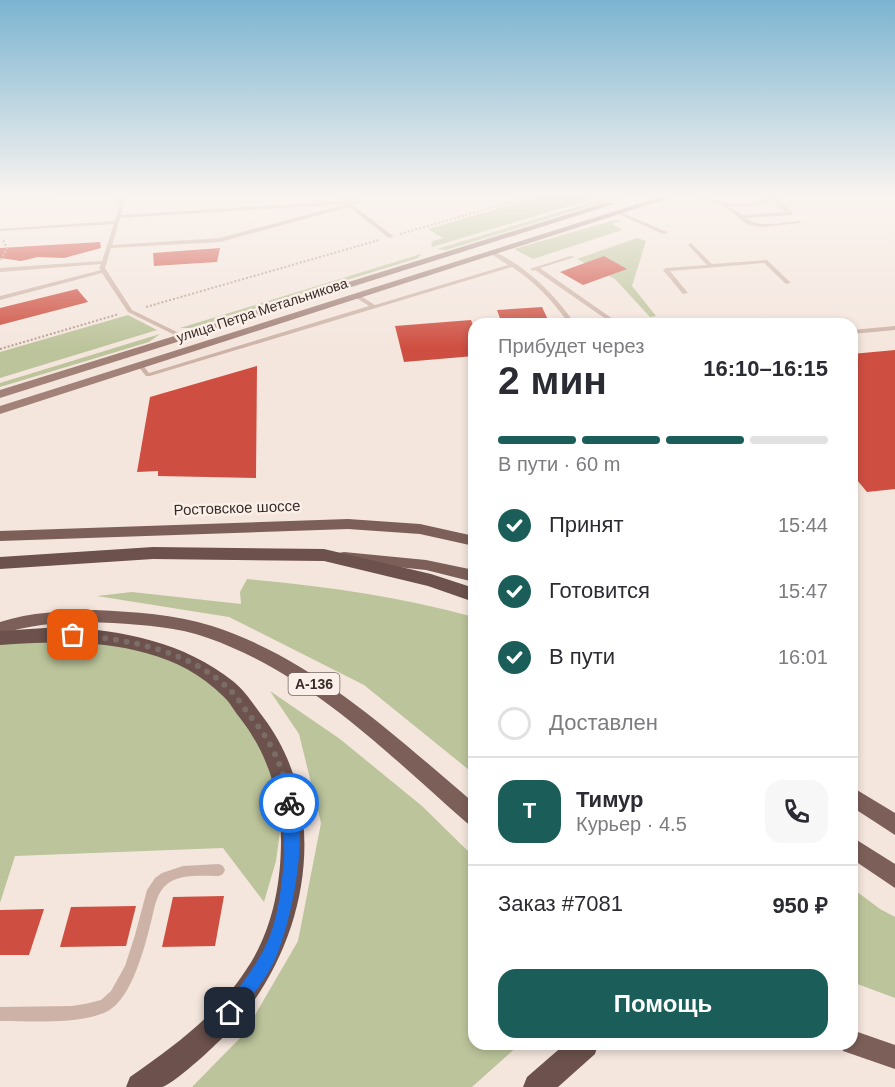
<!DOCTYPE html>
<html lang="ru">
<meta charset="utf-8">
<style>
:root{--surface:#fff;--page:#f7f7f7;--text:#2b2b33;--muted:#7c7c81;--line:#e1e1e2;--accent:#1b5e59}
body{margin:0;font-family:Arial,sans-serif;background:var(--page);color:var(--text);height:100vh;display:flex;flex-direction:column;font-size:22px;white-space:nowrap}
*{box-sizing:border-box;margin:0}
p{font-size:20px;color:var(--muted)}
.icon{flex:none;width:33px;height:33px;fill:none;stroke:currentColor;stroke-width:2;stroke-linecap:round;stroke-linejoin:round}
.map{position:relative;flex:1;overflow:hidden}
.details{position:absolute;left:468px;top:318px;width:390px;height:732px;display:flex;flex-direction:column;background:var(--surface);border-radius:18px;box-shadow:0 3px 9px #0003}
.details>*{flex:none}
.pin{position:absolute;display:grid;place-items:center;width:51px;height:51px;color:#fff;margin:-26px;border-radius:12px;box-shadow:0 3px 9px #0006}
.courier{position:absolute;display:grid;place-items:center;width:60px;height:60px;margin:-30px;border:4px solid #1a73e8;border-radius:50%;background:#fff;color:#222;box-shadow:0 2px 8px #0007}
.summary em{font-style:normal;font-weight:800}
.summary div{display:flex;flex-direction:column-reverse}
.summary{display:flex;align-items:center;justify-content:space-between;height:102px;padding:0 30px}
h1{font-size:39px;font-weight:800;line-height:45px}
.bar{display:grid;grid-template-columns:repeat(4,1fr);gap:9px 6px;align-content:center;height:72px;padding:0 30px}
.bar i{height:8px;border-radius:4px;background:var(--line)}
.bar .current{background:var(--accent)}
.bar p{grid-column:span 4}
.line{display:flex;align-items:center;gap:15px;padding:0 30px;border-top:2px solid var(--line)}
.line div{flex:1}
.round{display:grid;place-items:center;flex:none;width:63px;height:63px;border-radius:18px;background:var(--page)}
ol{padding:0 30px;list-style:none}
li{display:flex;align-items:center;gap:18px;height:66px}
li p{margin-inline-start:auto}
li .icon{padding:6px;border-radius:50%;background:var(--accent);color:#fff;stroke-width:4}
li:last-child{color:var(--muted)}
li i{width:33px;height:33px;border:3px solid var(--line);border-radius:50%}
.action{display:flex;gap:12px;margin-top:auto;padding:12px 30px}
.action a{flex:1;height:69px;border-radius:18px;background:var(--accent);color:#fff;font-size:24px;font-weight:800;line-height:69px;text-align:center}
.map>svg:first-child{display:block}
.green{fill:#bcc49b}
.building{fill:#ce4f41}
.lines{fill:none;stroke-linecap:round;stroke-linejoin:round}
.path{stroke:#b99d91;stroke-width:2;stroke-dasharray:2 2;stroke-linecap:butt}
.service{fill:#cdb3a7;fill-rule:evenodd}
.secondary{fill:#a18178;fill-rule:evenodd}
.primary{fill:#7c5f58;fill-rule:evenodd}
.trunk{fill:#6c514c;fill-rule:evenodd}
.route{fill:#1a73e8}
.done{stroke:#7a6c67;stroke-width:6;stroke-dasharray:0 10.8}
.labels{text-anchor:middle;stroke-width:5;stroke-linejoin:round;paint-order:stroke}
.far-street-label{font-size:14px;fill:#392b28;stroke:#fbf0e9}
.shield{fill:#fbf0e9;stroke:#736662;stroke-width:1.5}
.shield-label{font-size:14px;font-weight:bold;fill:#392b28}
.street-label{font-size:15px;fill:#392b28;stroke:#fbf0e9}
</style>
<div class="map">
<svg width="895" height="1087" viewBox="0 0 895 1087">
<rect width="100%" height="100%" fill="#f4e6dd"/>
<!-- green -->
<g class="green">
<polygon points="541,196 602,196 432,247 431,245 433,241 443,238 428,229"/>
<polygon points="613,196 623,196 446,250 437,249"/>
<polygon points="615,220 621,220 612,224 622,230 533,259 514,249"/>
<polygon points="637,238 646,241 632,286 656,316 650,317 615,279 577,259"/>
<polygon points="421,254 418,258 192,328 180,328"/>
<polygon points="128,315 157,330 0,378 0,352"/>
<polygon points="160,334 149,342 0,387 0,383"/>
<path d="M247 579C324 586 399 596 474 617V774L364 685 229 617 97 596 132 592 241 604 240 592Z"/>
<polygon points="0,641 120,642 202,673 236,703 262,743 278,790 281,825 276,861 264,902 223,848 15,856 0,903"/>
<polygon points="270,691 340,739 422,806 474,857 474,1044 520,1044 472,1087 192,1087 244,1034 298,941 321,823 299,734"/>
<polygon points="852,888 880,909 895,917 895,998 852,982"/>
</g>
<!-- building -->
<g class="building">
<polygon points="100,242 101,248 64,258 38,257 21,261 0,258 0,248"/>
<polygon points="220,248 217,262 154,266 153,253"/>
<polygon points="604,256 627,269 583,285 560,272"/>
<polygon points="77,289 88,302 0,325 0,308"/>
<polygon points="542,307 550,324 502,324 497,310"/>
<polygon points="471,320 474,328 474,356 404,362 395,326"/>
<polygon points="895,350 895,489 867,492 852,474 852,354"/>
<polygon points="257,366 256,478 158,476 158,471 137,472 150,397"/>
<polygon points="224,896 215,946 162,947 173,897"/>
<polygon points="136,906 126,946 60,947 71,907"/>
<polygon points="44,909 29,955 0,955 0,910"/>
</g>
<g class="lines">
<!-- path -->
<g class="path">
<polyline points="400,234 532,196"/>
<polyline points="1,260 7,248 3,240"/>
<polyline points="146,307 379,240"/>
<polyline points="0,349 119,314"/>
</g>
<!-- service -->
<g class="service">
<polygon points="71,196 69,197 0,199 0,197"/>
<path d="M111 196H116L125 202 121 215 346 201 339 196H344L350 198 351 201H355L356 196H360L359 203 352 204 394 237 389 238 349 207 220 242 111 248 105 268 132 310 185 336 186 337 183 339 128 312 102 273 0 300V296L101 270 99 268 101 264 0 272V268L102 261 114 224 0 231V229L115 221 120 202ZM347 204 220 238 112 245 120 218Z"/>
<path d="M693 196C701 195 708 199 717 201 735 205 752 205 769 197V196H773L792 212V215L745 218C760 229 782 222 799 221L801 222 799 223 762 227 748 225 723 205ZM772 199 785 212 742 215 729 206C744 208 758 206 772 199Z"/>
<polygon points="618,211 667,232 668,233 663,234 616,213 616,212"/>
<polygon points="691,243 712,264 767,260 791,283 786,284 764,263 670,271 688,293 683,294 663,270 666,268 707,265 689,246 689,244"/>
<path d="M493 251C527 267 554 293 575 324H569C553 301 535 282 512 267L150 376H146L137 365 138 364H142L149 373 369 306 355 297V295H359L375 305 508 265 491 254V252Z"/>
<polygon points="570,256 575,257 540,268 620,324 613,324 535,270 533,271 530,269"/>
<polygon points="895,326 895,330 852,334 852,330"/>
<path d="M219 864 223 866 225 870 223 874 219 876C204 876 183 874 170 882 156 891 155 907 151 922 145 946 132 998 108 1011 81 1025 30 1021 0 1021V1007L71 1006 85 1004 101 1000 111 991 125 966 135 935 147 890 155 878 162 873 183 866Z"/>
</g>
<!-- secondary -->
<g class="secondary">
<polygon points="663,196 675,196 0,414 0,406"/>
<polygon points="607,202 614,204 0,398 0,390"/>
</g>
<!-- primary -->
<g class="primary">
<polygon points="348,519 420,524 474,536 474,546 420,534 348,529 0,541 0,531"/>
<polygon points="344,552 426,560 474,570 474,582 426,570 339,561 336,557 339,553"/>
<path d="M95 610C135 612 174 614 212 626 314 659 394 735 474 803V825L467 823C387 753 310 674 208 638 178 627 145 625 113 623 75 621 36 623 0 634V622C31 612 63 611 95 610Z"/>
<polygon points="852,787 895,813 895,835 852,807"/>
<polygon points="852,837 895,864 895,888 852,859"/>
<polygon points="852,1030 895,1045 895,1069 843,1051 841,1044 852,1044"/>
</g>
<!-- trunk -->
<g class="trunk">
<polygon points="153,547 324,549 431,574 474,588 474,602 428,586 324,561 153,559 0,569 0,557"/>
<path d="M60 627C123 630 184 642 234 682 245 691 254 705 263 717 339 817 303 966 215 1045 206 1054 173 1084 162 1087 152 1087 137 1087 126 1087L130 1077C173 1047 217 1015 246 970 272 932 281 885 281 840 280 794 268 754 240 718 234 711 230 702 223 696 167 639 74 639 0 645V631Z"/>
<polygon points="565,1044 598,1044 595,1054 558,1087 523,1087 527,1077"/>
</g>
</g>
<!-- sky -->
<linearGradient id="sky" x2="0" y2="1"><stop stop-color="#7bb4d0"/><stop offset="0.56" stop-color="#faf4f0"/><stop offset="1" stop-color="#faf4f0" stop-opacity="0"/></linearGradient>
<rect width="895" height="348" fill="url(#sky)"/>
<!-- route -->
<path class="route" d="M289 797 294 799C310 835 290 931 272 966 262 984 247 1002 235 1019L230 1021 224 1019 222 1013 224 1008C236 992 249 975 259 958 277 930 281 892 284 859 285 847 282 805 285 799Z"/>
<g class="lines">
<!-- done -->
<path class="done" d="M73 635C128 639 190 650 231 691 238 698 244 708 250 716 272 742 285 770 289 803"/>
</g>
<g class="labels">
<!-- far-street labels -->
<g class="far-street-label">
<text transform="translate(262 310) rotate(-18)" y="5">улица Петра Метальникова</text>
</g>
<!-- shield labels -->
<rect class="shield" x="288.5" y="673" width="51" height="22" rx="4.5"/>
<g class="shield-label">
<text x="314" y="689">А-136</text>
</g>
<!-- street labels -->
<g class="street-label">
<text transform="translate(237 508) rotate(-2)" y="5">Ростовское шоссе</text>
</g>
</g>
</svg>
<div class="pin" style="left:73px;top:635px;background:#ea580c"><svg class="icon" aria-label="bag" viewBox="0 0 24 24"><path d="M5 8h14l-1 12H6zM9 8a3 3 0 0 1 6 0"/></svg></div>
<div class="pin" style="left:230px;top:1013px;background:#1f2937"><svg class="icon" aria-label="home" viewBox="0 0 24 24"><path d="M3 11l9-7 9 7M6 9v11h12V9"/></svg></div>
<div class="courier" style="left:289px;top:803px"><svg class="icon" aria-label="bike" viewBox="0 0 24 24"><circle cx="6" cy="16" r="4"/><circle cx="18" cy="16" r="4"/><path d="M6 16l4-8h5l3 8M10 8l3 8H6M13 5h3"/></svg></div>
<section class="details">
<div class="summary"><div><h1>2 мин</h1><p>Прибудет через</p></div><em>16:10–16:15</em></div>
<div class="bar"><i class="current"></i><i class="current"></i><i class="current"></i><i></i><p>В пути · 60 m</p></div>
<ol>
<li><svg class="icon" aria-label="check" viewBox="0 0 24 24"><path d="M5 12l5 5 9-10"/></svg>Принят<p>15:44</p></li>
<li><svg class="icon" aria-label="check" viewBox="0 0 24 24"><path d="M5 12l5 5 9-10"/></svg>Готовится<p>15:47</p></li>
<li><svg class="icon" aria-label="check" viewBox="0 0 24 24"><path d="M5 12l5 5 9-10"/></svg>В пути<p>16:01</p></li>
<li><i></i>Доставлен</li>
</ol>
<div class="line" style="height:108px"><b class="round" style="background:var(--accent);color:#fff">Т</b><div><b>Тимур</b><p>Курьер · 4.5</p></div><a class="round"><svg class="icon" aria-label="phone" viewBox="0 0 24 24"><path d="M5 4h4l2 5-3 2q2 4 5 5l2-3 5 2v4C11 20 4 13 5 4z"/></svg></a></div>
<div class="line" style="height:78px"><div>Заказ #7081</div><b>950 ₽</b></div>
<div class="action"><a>Помощь</a></div>
</section>
</div>
